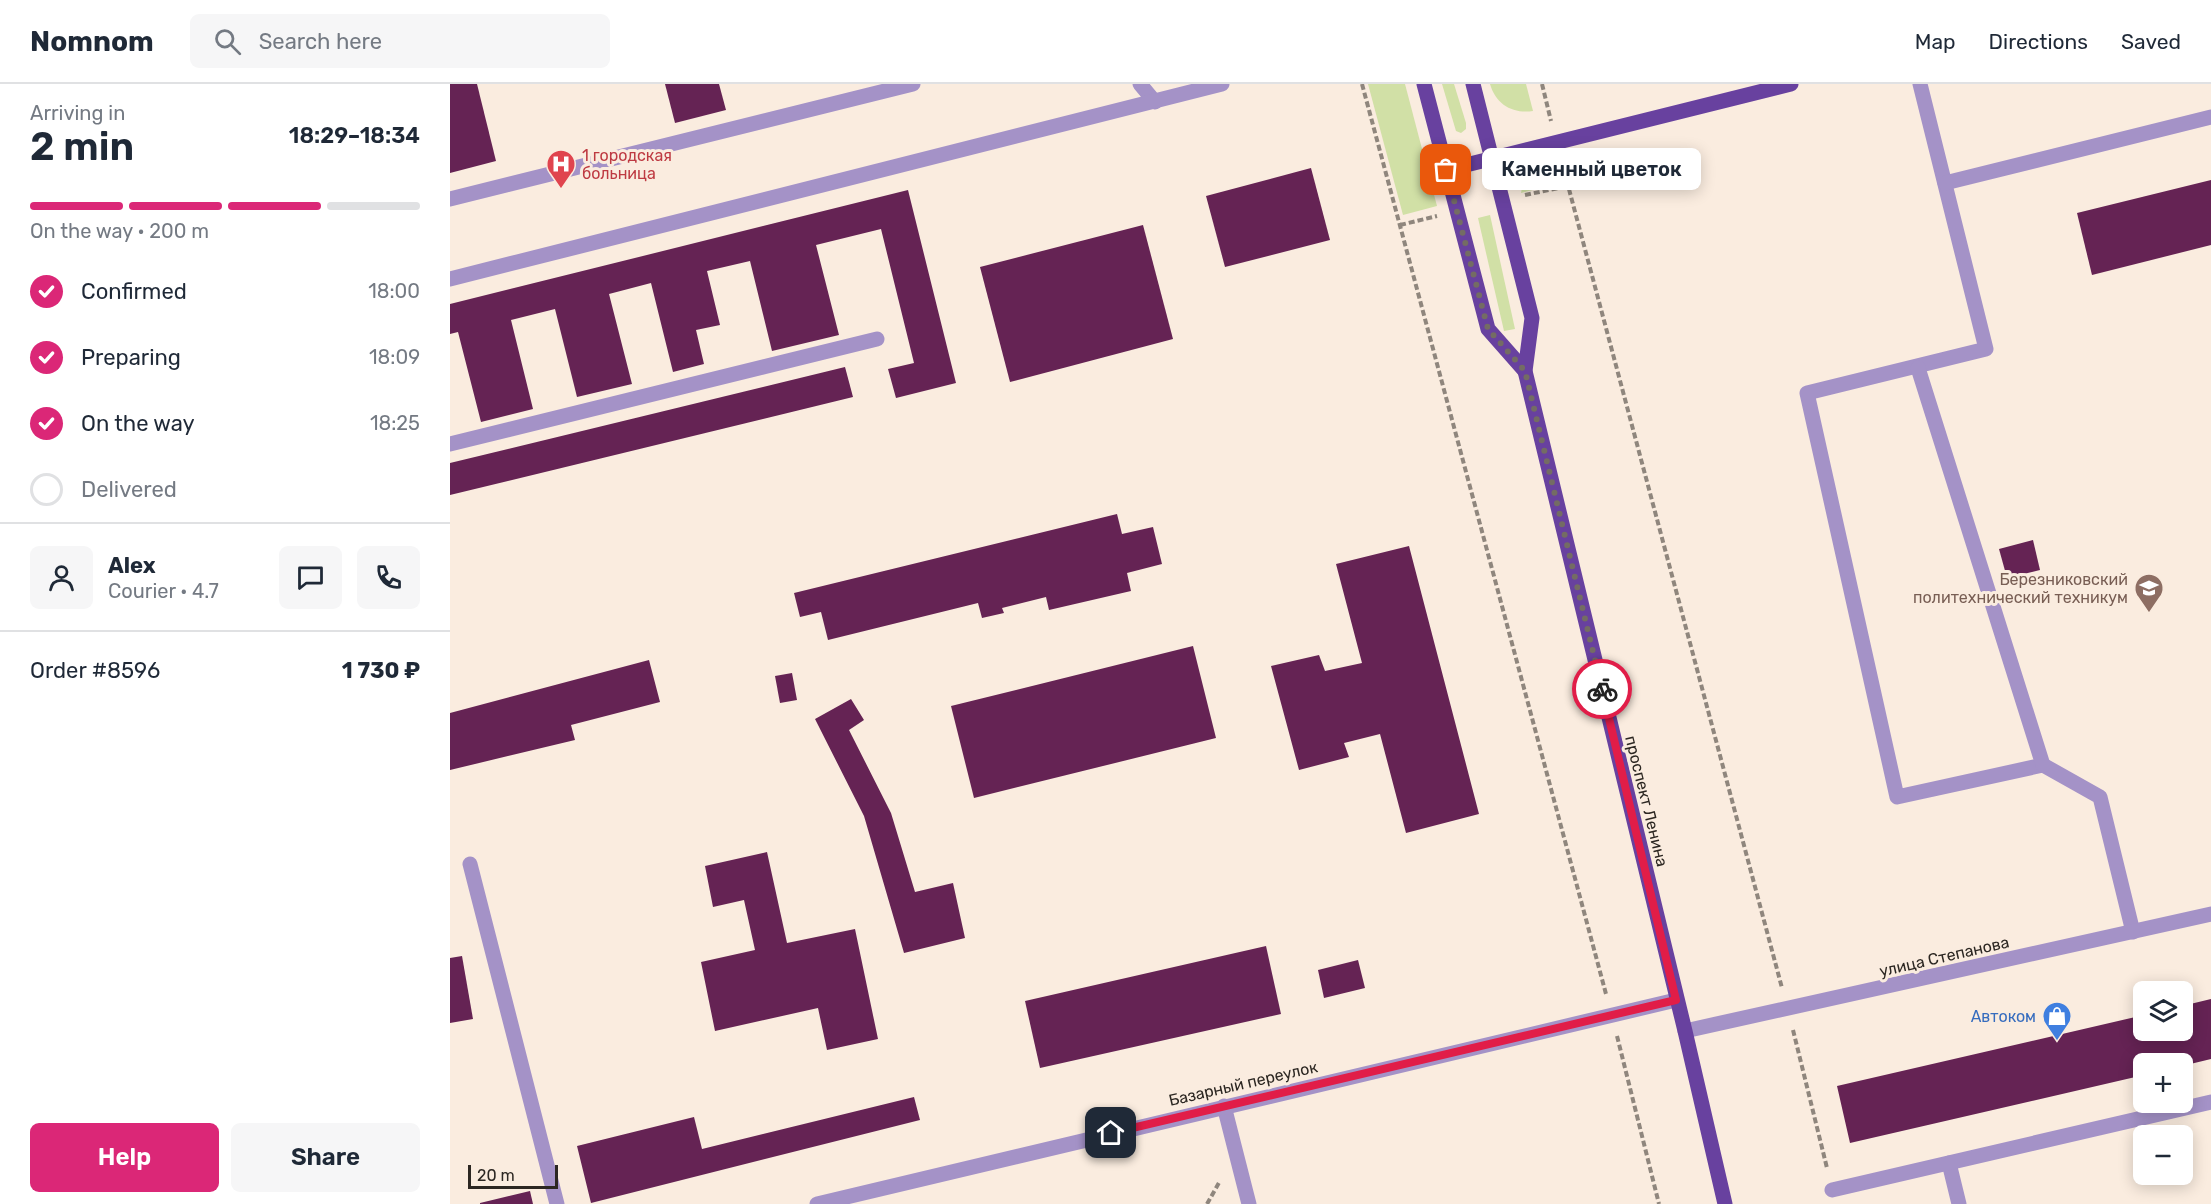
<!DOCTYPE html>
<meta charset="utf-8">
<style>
:root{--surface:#fff;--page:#f6f6f7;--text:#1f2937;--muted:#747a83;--line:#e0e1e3;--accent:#db2777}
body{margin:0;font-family:Rubik,sans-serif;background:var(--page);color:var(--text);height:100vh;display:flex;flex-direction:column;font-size:22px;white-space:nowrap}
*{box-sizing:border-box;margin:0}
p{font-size:20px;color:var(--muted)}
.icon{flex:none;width:33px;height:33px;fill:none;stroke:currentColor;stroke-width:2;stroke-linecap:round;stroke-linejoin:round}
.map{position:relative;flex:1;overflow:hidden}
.panel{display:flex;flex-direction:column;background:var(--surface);width:450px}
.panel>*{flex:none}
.controls{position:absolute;left:1683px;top:897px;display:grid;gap:12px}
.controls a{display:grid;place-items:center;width:60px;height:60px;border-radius:9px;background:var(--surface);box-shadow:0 3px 15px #0003;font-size:30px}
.scale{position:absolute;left:18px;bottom:15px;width:90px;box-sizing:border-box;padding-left:6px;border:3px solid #2c2722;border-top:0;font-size:16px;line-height:21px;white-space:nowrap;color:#2c2722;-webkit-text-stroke:4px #faecdf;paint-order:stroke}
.pin{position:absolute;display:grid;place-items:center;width:51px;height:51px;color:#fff;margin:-26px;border-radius:12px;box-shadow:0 3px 9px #0006}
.courier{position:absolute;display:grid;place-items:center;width:60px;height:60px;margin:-30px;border:4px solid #e11d48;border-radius:50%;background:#fff;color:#222;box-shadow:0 2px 8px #0007}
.bubble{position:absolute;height:42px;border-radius:9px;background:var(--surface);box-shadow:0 3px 15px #0003;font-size:20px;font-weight:600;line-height:42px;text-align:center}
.overview em{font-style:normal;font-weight:600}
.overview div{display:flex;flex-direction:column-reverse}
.overview{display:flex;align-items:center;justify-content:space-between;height:102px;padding:0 30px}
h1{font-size:39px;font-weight:600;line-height:45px}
.bar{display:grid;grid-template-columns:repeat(4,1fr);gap:9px 6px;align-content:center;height:72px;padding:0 30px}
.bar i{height:8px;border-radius:4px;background:var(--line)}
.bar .on{background:var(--accent)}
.bar p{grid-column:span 4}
.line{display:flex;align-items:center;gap:15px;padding:0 30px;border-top:2px solid var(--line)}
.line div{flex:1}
.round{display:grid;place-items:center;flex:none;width:63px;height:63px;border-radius:9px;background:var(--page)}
ol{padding:0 30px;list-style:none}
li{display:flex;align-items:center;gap:18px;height:66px}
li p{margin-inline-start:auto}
li .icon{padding:6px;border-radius:50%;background:var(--accent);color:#fff;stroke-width:4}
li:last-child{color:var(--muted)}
li i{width:33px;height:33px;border:3px solid var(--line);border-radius:50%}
.action{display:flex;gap:12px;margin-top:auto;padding:12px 30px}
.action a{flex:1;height:69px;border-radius:9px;background:var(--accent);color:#fff;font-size:24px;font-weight:600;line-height:69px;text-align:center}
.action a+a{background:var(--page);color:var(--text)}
header{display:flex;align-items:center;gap:36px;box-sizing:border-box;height:84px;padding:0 30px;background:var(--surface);border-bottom:2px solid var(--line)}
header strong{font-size:28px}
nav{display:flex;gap:33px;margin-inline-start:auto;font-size:21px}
.search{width:420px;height:54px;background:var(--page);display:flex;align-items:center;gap:15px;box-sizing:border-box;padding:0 21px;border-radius:9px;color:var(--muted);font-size:22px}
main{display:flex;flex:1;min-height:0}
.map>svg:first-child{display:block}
.green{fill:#d1e0a6}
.building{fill:#652354}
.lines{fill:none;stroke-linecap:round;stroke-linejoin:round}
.path{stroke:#8f867d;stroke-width:4;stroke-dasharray:6 3;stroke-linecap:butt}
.minor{stroke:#a492c7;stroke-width:15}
.major{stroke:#68419f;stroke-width:15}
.done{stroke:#746c64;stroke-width:6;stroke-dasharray:0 10.8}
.route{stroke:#e11d48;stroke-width:8}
.labels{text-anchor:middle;stroke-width:6;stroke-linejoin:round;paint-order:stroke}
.health-label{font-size:16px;fill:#be3a42;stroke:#faecdf;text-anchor:start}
.education-label{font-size:16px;fill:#785e54;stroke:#faecdf;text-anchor:end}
.street-label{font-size:16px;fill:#2c2722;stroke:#faecdf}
.shop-label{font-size:16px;fill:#366cbe;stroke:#faecdf;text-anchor:end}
</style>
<header>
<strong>Nomnom</strong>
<div class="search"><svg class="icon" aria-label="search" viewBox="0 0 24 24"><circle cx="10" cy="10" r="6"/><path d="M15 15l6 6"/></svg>Search here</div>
<nav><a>Map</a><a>Directions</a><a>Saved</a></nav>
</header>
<main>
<section class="panel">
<div class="overview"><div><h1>2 min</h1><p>Arriving in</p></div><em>18:29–18:34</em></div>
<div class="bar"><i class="on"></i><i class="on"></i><i class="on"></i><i></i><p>On the way · 200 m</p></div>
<ol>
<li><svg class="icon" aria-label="check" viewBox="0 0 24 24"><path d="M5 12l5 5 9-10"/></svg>Confirmed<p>18:00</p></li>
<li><svg class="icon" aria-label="check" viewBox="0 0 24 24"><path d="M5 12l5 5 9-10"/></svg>Preparing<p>18:09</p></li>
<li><svg class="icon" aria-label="check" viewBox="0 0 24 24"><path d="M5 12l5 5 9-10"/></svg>On the way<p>18:25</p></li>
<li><i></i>Delivered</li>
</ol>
<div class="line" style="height:108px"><a class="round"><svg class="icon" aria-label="person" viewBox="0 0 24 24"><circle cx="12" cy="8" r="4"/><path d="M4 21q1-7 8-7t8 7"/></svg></a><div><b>Alex</b><p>Courier · 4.7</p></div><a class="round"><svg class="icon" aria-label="chat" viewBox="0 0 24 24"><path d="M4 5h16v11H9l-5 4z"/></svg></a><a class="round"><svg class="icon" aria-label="phone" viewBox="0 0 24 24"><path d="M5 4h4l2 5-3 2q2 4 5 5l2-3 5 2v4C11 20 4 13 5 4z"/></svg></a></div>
<div class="line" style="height:78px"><div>Order #8596</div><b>1 730 ₽</b></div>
<div class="action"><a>Help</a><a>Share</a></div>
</section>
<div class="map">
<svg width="1761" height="1120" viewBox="0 0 1761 1120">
<rect width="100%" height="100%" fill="#faecdf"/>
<!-- green -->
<g class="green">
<polygon points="918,0 955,0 987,122 953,131"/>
<polygon points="992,0 1004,0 1016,39 1016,45 1011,49 1006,47"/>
<path d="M1040 0H1076L1083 27C1063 30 1046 21 1040 0Z"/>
<polygon points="1096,75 1103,75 1109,99 1071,109 1075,88"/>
<polygon points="1040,131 1065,245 1054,247 1028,134"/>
</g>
<!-- building -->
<g class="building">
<polygon points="0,0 27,0 46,77 0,89"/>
<polygon points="215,0 269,0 276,26 225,39"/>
<polygon points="861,84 880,156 775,183 756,112"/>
<polygon points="1761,96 1761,161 1642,191 1627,129"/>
<polygon points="458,106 506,299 446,314 438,285 464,279 431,145 366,161 389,251 322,267 300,177 257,187 270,241 246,246 254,280 223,288 201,199 159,210 182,300 127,313 105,225 61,236 83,325 31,338 8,248 0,250 0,220"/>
<polygon points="693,141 723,255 560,298 530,183"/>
<polygon points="395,283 403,313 0,411 0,379"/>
<polygon points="667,430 672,450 703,443 712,480 677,489 681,507 599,526 596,513 552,524 554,529 532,534 528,519 378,556 371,528 350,533 344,509"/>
<polygon points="1583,456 1590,486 1557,494 1549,465"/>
<polygon points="959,462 1029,730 956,749 930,650 894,659 899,673 849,686 821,582 869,571 875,587 912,579 886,480"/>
<polygon points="743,562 766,654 524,714 501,622"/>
<polygon points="199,576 210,618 121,641 125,656 0,686 0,629"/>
<polygon points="342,589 347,616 330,619 325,592"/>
<polygon points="401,615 414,636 399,646 441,729 465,808 503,799 515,854 454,869 414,732 365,635"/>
<polygon points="317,768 337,859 405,845 428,955 377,966 368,924 265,947 251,878 305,866 294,816 263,823 255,782"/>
<polygon points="816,862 831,930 590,984 575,917"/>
<polygon points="12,872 23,935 0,939 0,874"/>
<polygon points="908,876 915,904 874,914 868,886"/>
<polygon points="1761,915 1761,975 1732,982 1732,980 1694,980 1694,991 1400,1059 1387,1002 1694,931 1694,946 1732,946 1732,922"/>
<polygon points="464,1013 470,1036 141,1119 127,1062 244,1033 252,1065"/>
<polygon points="80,1107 83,1120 30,1120 30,1119"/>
</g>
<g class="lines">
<!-- path -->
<g class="path">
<polyline points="912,0 1156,910"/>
<polyline points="1092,0 1101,37"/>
<polyline points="1112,79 1332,904"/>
<polyline points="1075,111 1118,102"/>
<polyline points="950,141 987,132"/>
<polyline points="1343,946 1377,1084"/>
<polyline points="1167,952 1209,1120"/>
<polyline points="757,1120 770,1097"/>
</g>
<!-- minor -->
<g class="minor">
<polyline points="690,0 705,18"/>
<polyline points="1470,0 1536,265 1357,309 1447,713 1593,681 1650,713 1683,848"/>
<polyline points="1495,99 1761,33"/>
<polyline points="0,115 463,0"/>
<polyline points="0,195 772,0"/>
<polyline points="1468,284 1593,681"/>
<polyline points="0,360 427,255"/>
<polyline points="20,780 107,1120"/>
<polyline points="1235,947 1761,830"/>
<polyline points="774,1022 799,1120"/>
<polyline points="1499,1079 1509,1120"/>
<polyline points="1382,1106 1761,1018"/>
<polyline points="367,1120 1226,916"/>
</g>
<!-- major -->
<g class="major">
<polyline points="974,0 1038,245 1075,287"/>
<polyline points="1023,0 1082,234 1075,287 1235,947 1275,1120"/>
<polyline points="996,86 1341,0"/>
</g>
</g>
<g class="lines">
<!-- done -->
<polyline class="done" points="996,86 1038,245 1075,287 1152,605"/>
<!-- route -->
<polyline class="route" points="661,1049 1226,916 1152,605"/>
</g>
<!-- icons -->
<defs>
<g id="hospital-pin" transform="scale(1.5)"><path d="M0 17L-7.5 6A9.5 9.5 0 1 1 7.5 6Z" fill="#e0444e" stroke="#faecdf"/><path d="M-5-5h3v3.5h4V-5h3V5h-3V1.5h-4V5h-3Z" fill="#fff"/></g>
<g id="university-pin" transform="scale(1.5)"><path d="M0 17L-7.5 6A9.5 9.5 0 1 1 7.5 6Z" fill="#8d6e63" stroke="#faecdf"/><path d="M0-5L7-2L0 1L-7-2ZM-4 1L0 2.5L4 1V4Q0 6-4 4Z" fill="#fff"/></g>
<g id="shop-pin" transform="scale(1.5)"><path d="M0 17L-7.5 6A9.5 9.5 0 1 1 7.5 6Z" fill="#3f7fe0" stroke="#faecdf"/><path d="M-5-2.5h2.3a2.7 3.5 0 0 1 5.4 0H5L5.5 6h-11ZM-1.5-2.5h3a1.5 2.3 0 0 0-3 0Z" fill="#fff"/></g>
</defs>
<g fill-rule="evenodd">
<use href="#hospital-pin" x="111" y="80"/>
<use href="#university-pin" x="1699" y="504"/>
<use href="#shop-pin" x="1607" y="932"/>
</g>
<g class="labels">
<!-- health labels -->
<g class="health-label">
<text x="132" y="77">1 городская<tspan x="132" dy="18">больница</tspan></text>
</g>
<!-- education labels -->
<g class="education-label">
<text x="1678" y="501">Березниковский<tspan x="1678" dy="18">политехнический техникум</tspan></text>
</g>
<!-- street labels -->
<g class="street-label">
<text transform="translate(1197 717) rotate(76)" y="6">проспект Ленина</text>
<text transform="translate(1494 872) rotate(-13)" y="6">улица Степанова</text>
<text transform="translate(793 999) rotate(-13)" y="6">Базарный переулок</text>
</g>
<!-- shop labels -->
<g class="shop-label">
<text x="1586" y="938">Автоком</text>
</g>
</g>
</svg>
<div class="controls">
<a><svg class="icon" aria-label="layers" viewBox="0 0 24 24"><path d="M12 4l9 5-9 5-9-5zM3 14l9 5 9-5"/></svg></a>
<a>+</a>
<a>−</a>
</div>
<div class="scale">20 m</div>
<div class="pin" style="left:996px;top:86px;background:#ea580c"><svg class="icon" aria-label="bag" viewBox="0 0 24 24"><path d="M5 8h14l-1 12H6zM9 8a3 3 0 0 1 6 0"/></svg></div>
<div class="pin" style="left:661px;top:1049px;background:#1f2937"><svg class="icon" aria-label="home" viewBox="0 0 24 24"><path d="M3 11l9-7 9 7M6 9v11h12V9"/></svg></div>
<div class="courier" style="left:1152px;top:605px"><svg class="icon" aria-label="bike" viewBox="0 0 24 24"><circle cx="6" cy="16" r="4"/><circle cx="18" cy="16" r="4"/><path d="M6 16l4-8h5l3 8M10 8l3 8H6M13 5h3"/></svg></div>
<div class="bubble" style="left:1032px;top:64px;width:219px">Каменный цветок</div>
</div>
</main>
